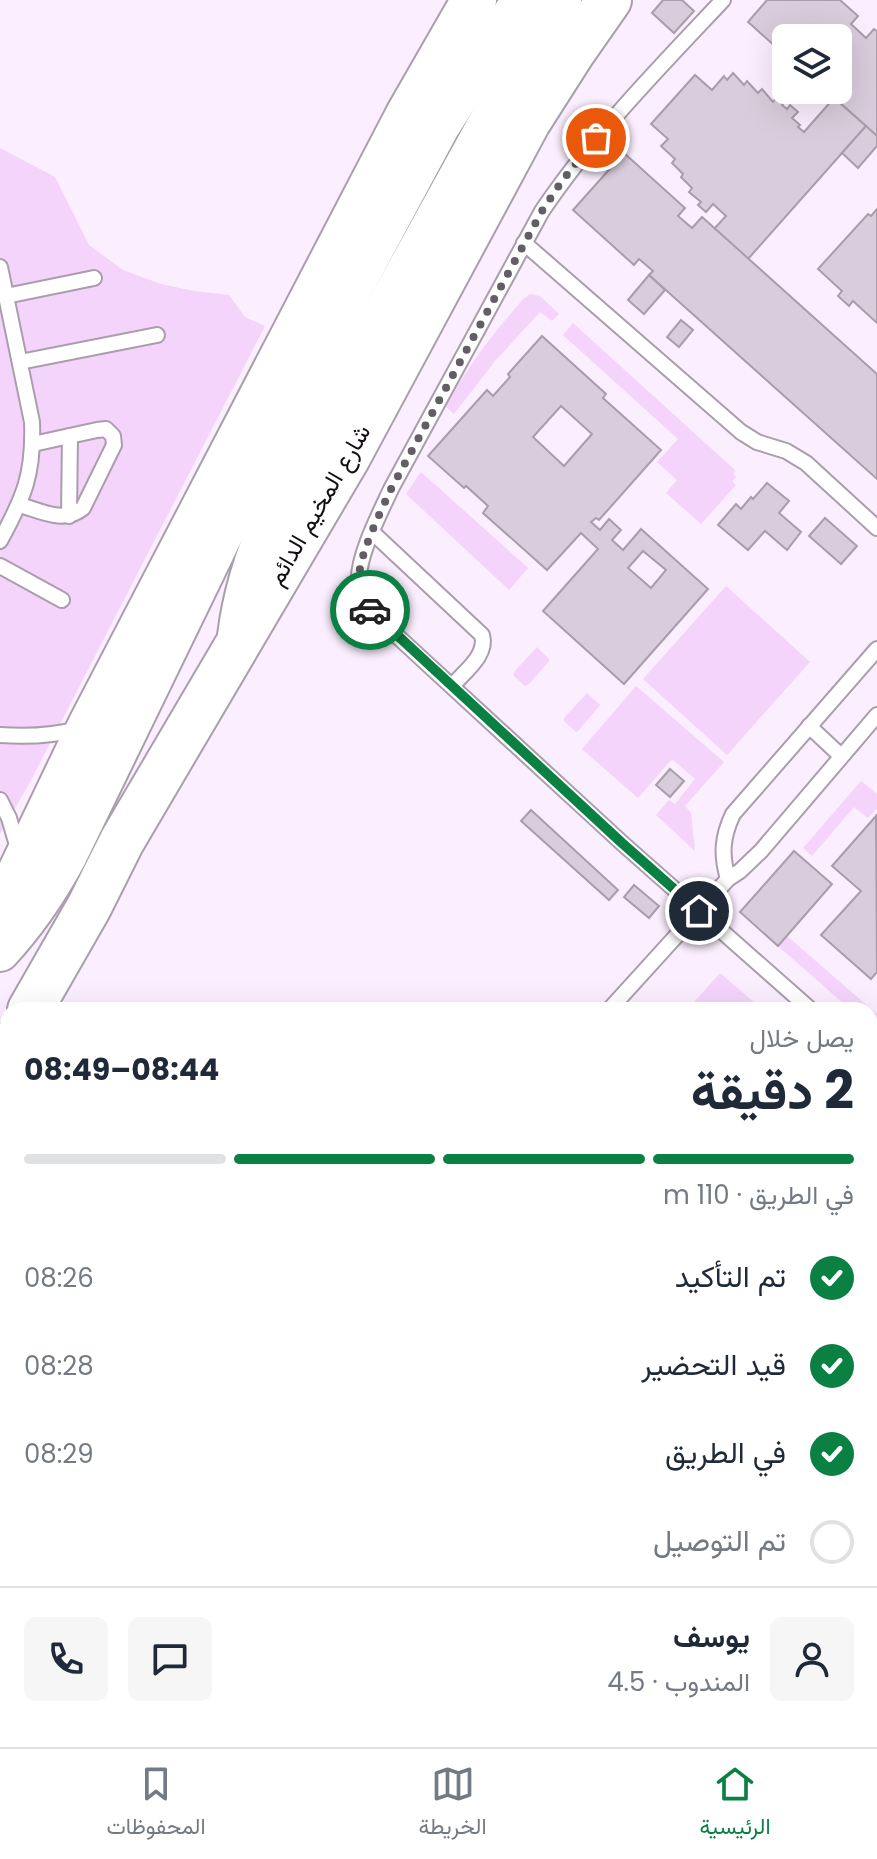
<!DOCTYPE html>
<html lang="ar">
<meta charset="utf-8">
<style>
:root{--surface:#fff;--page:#f6f6f7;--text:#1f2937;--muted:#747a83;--line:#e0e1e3;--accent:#0b8043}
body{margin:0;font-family:Poppins,Vazirmatn,sans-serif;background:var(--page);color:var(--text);direction:rtl;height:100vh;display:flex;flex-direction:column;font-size:30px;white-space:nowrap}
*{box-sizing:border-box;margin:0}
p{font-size:26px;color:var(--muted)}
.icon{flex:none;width:44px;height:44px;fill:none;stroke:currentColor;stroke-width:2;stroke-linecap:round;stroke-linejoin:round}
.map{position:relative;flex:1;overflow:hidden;direction:ltr}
.drawer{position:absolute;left:0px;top:1002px;width:878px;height:746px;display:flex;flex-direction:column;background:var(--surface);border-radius:24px 24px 0 0;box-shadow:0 8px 32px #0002;direction:rtl}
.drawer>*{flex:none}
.tools{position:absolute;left:772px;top:24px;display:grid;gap:16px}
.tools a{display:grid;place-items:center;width:80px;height:80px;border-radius:12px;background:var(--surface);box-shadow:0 8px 32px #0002;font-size:40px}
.pin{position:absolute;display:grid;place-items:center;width:68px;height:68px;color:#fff;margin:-34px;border:4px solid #fff;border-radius:50%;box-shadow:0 2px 8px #0007}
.courier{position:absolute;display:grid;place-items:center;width:80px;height:80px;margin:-40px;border:6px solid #0b8043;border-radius:50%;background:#fff;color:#222;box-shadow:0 2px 10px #0007}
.overview em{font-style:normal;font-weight:700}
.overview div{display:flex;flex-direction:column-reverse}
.overview{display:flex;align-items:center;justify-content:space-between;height:136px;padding:0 24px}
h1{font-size:52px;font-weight:700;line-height:60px}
.bar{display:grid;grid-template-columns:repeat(4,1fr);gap:12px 8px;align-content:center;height:96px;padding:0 24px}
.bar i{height:10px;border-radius:6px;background:var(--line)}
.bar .current{background:var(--accent)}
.bar p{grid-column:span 4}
.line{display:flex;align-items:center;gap:20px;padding:0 24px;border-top:2px solid var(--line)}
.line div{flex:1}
.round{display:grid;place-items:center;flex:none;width:84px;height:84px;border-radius:12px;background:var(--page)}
ol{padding:0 24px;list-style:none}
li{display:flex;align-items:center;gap:24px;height:88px}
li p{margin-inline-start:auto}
li .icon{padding:8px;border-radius:50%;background:var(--accent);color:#fff;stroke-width:4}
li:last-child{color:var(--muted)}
li i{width:44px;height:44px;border:4px solid var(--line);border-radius:50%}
.dock{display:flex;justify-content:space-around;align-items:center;height:112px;border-top:2px solid var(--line);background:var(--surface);font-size:22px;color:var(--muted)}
.dock a{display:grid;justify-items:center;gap:4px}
.dock .current{color:var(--accent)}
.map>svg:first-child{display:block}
.green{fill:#f4d4fb}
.building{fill:#d9ccdc;stroke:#a99cab;stroke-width:2;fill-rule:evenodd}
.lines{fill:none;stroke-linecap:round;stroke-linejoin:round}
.lane-casing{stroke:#aa9ead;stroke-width:18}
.secondary-casing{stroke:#aa9ead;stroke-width:42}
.primary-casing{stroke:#aa9ead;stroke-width:48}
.lane{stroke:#fff;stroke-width:14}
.secondary{stroke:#fff;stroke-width:38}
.primary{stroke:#fff;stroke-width:44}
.done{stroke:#645c66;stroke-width:8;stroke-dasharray:0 14.4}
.route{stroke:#0b8043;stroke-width:10}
.labels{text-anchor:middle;stroke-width:6;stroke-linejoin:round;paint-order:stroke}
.street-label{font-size:24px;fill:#130e14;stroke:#fff}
</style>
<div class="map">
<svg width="877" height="1747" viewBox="0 0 877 1747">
<rect width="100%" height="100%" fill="#fbeefe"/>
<!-- green -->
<g class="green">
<polygon points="0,148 55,177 89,245 123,270 161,284 194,291 229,295 245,317 265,326 28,786 0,834"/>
<path d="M530 294 540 296 559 314 552 321 540 312 495 361 454 414 445 406C464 375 484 344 508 317 515 309 521 300 530 294Z"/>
<polygon points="573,323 736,471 733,474 736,477 732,481 736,485 701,524 666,493 677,480 657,462 678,439 563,335"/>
<polygon points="421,472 528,568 509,590 406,494"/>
<polygon points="726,586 810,662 727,755 643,679"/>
<polygon points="537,647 550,660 529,684 525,686 514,676 514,672"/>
<polygon points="636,686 724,762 685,806 691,813 695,851 656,815 669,800 675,804 695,779 672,759 638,798 582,749"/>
<polygon points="587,693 600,705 579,730 576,732 564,721 564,718"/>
<polygon points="861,781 877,794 877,808 868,818 854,807 812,856 803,848"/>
<polygon points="787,936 877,1014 877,1033 870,1027 870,1010 851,1010 778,946"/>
<polygon points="720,973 763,1010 687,1010"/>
<polygon points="8,1355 8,1440 0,1432 0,1356"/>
<polygon points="0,1451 8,1458 8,1550 0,1559"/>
<polygon points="475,1740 574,1740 582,1747 477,1747 472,1743"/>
</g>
<!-- building -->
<g class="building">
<polygon points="663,0 682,0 694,11 674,33 652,13"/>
<polygon points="767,0 840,0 858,16 851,24 866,38 874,29 877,31 877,136 826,90 838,90 838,38 786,38 786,56 748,22"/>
<polygon points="733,73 744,85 747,81 758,93 762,89 773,102 777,97 784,103 782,105 787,109 790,105 798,112 792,118 800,125 798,127 804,132 834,98 866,126 748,259 714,229 726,216 713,204 706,212 698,205 701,202 689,192 692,188 681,177 683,174 672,163 675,159 661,146 668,139 651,124 695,75 712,90 724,76 727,80"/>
<polygon points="866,126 877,136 877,146 858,168 842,153"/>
<polygon points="624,153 685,208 678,216 692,228 702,217 877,374 877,479 649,275 653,271 639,259 634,265 573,210"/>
<polygon points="877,209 877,323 853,301 849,306 838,296 842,291 818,269 868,214 871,216"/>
<polygon points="649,275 665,290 644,314 628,300"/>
<polygon points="681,320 693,330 679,347 667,337"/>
<path d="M542 336 606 394 603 398 661 450 599 520 596 518 591 522 600 530 609 519 621 530 612 540 623 550 641 529 708 589 624 684 543 611 598 549 581 533 547 570 483 513 488 506 466 486 464 488 428 456 487 390 493 396 510 377 508 374ZM561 406 592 434 564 466 533 437ZM643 551 666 570 651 588 628 568Z"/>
<polygon points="767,483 789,501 779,513 801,532 787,550 765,531 748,550 718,525 736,504 741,509 751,497 753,499"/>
<polygon points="825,518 857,546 841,564 809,536"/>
<polygon points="670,769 684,781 670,797 656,785"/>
<polygon points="531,810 618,890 609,900 521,821"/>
<polygon points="876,816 877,972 871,979 821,935 861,891 832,866"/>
<polygon points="794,851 832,884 778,946 740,912"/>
<polygon points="634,885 659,906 649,918 624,897"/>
<polygon points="870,1293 877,1300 877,1342 870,1336"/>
<polygon points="0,1567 8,1574 8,1653 0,1646"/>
<polygon points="8,1665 8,1740 31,1740 41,1747 0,1747 0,1674"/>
</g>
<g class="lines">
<!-- lane casing -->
<g class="lane-casing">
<g id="lane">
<path d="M723 0C659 68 594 134 542 211L391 489C380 513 357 557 359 582 360 593 365 602 371 612L622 843 811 1010"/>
<polyline points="524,243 741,432 757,442 786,451 806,463 877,528"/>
<path d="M0 267 32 422C34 474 24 497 0 541"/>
<polyline points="6,296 94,278"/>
<polyline points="20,362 157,335"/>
<path d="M20 505C41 511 64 524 83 508L114 445 113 436 106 429 97 430 33 444"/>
<polyline points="69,516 70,436"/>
<path d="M372 532 482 635C488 655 464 672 452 686"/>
<polyline points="0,566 62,600"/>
<polyline points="809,726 841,756"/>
<path d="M0 735C27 737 52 736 78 729"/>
<polyline points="0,800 9,818 19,852"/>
<path d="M728 879C721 855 722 837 733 814L877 649"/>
<polyline points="609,1010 728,879 740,871 761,851 877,715"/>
<polyline points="870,1062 877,1068"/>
<polyline points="0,1126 8,1133"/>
<polyline points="0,1155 8,1162"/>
<polyline points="870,1216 877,1208"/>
<polyline points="0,1249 8,1246"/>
<polyline points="870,1276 877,1282"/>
<polyline points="870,1358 877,1364"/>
<polyline points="870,1514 877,1506"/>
<polyline points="870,1672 877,1664"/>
<polyline points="282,1740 290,1747"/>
<polyline points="650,1740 658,1747"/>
<polyline points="747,1740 755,1747"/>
<polyline points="132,1747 138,1740"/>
<polyline points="385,1747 392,1740"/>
<polyline points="424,1747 431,1740"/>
<polyline points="804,1747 810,1740"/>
</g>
</g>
<!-- secondary casing -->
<g class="secondary-casing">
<g id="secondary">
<path d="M237 636C243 587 259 541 281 497L529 48 562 0"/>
<path d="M0 952C27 923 48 892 67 857L247 486 440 127 521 0"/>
</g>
</g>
<!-- primary casing -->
<g class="primary-casing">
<g id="primary">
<polyline points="0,914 90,726 408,115 474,0"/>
<polyline points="30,1010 89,907 122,841 348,457 528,122 572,53 609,0"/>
<polyline points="0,1057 8,1045"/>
</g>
</g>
<!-- lane -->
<use href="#lane" class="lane"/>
<!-- secondary -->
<use href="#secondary" class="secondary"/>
<!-- primary -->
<use href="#primary" class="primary"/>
</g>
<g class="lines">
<!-- done -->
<path class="done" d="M370 610C364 601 359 591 359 580 358 557 381 511 391 489L542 211 562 181 596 138"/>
<!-- route -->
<polyline class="route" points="370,610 622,843 699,911"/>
</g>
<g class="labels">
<!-- street labels -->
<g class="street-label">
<text transform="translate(319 505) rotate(-60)" y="8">شارع المخيم الدائم</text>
</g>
</g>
</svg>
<div class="tools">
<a><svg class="icon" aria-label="layers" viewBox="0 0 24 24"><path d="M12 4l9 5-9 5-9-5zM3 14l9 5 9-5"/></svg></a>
</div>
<div class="pin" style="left:596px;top:138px;background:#ea580c"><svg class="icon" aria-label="bag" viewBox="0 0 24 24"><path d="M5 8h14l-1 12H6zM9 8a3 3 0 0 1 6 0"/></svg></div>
<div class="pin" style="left:699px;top:911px;background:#1f2937"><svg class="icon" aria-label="home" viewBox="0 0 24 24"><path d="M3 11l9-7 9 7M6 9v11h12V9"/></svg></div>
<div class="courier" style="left:370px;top:610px"><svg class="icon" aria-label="car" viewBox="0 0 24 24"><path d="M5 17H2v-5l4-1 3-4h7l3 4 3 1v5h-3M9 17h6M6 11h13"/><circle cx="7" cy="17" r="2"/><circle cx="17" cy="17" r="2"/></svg></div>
<section class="drawer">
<div class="overview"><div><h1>2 دقيقة</h1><p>يصل خلال</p></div><em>08:44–08:49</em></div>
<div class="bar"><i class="current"></i><i class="current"></i><i class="current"></i><i></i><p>في الطريق · 110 m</p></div>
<ol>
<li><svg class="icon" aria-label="check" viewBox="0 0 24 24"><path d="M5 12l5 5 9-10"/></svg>تم التأكيد<p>08:26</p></li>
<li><svg class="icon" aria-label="check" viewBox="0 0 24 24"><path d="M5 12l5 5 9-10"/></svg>قيد التحضير<p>08:28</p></li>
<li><svg class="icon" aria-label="check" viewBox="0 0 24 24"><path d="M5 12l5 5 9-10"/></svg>في الطريق<p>08:29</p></li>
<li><i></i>تم التوصيل</li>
</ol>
<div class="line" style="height:144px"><a class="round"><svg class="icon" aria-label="person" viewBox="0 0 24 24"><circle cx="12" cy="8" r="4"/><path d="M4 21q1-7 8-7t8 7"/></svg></a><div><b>يوسف</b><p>المندوب · 4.5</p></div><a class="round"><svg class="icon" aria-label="chat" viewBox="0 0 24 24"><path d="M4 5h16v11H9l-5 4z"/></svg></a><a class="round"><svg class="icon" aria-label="phone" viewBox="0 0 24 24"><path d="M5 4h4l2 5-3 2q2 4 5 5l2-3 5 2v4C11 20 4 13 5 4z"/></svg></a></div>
</section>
</div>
<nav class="dock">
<a class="current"><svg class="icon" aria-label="home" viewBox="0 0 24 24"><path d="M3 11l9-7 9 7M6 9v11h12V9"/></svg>الرئيسية</a>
<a><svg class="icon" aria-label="map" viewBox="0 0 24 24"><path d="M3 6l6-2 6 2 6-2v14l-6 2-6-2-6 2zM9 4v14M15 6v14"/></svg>الخريطة</a>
<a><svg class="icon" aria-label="saved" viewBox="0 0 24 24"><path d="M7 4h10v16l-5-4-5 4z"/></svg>المحفوظات</a>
</nav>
